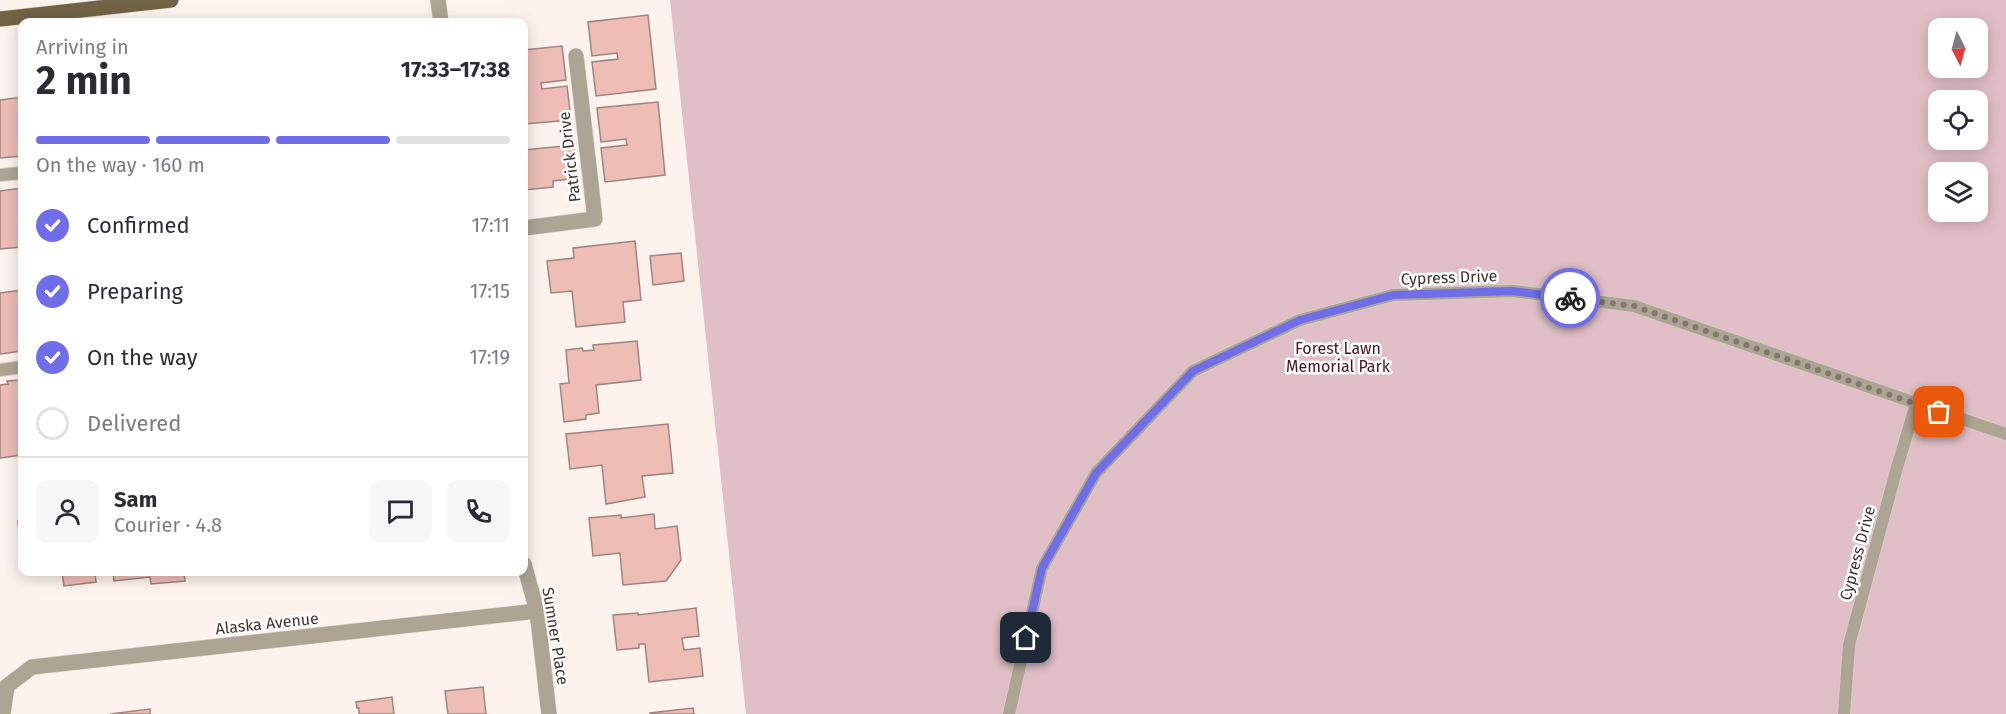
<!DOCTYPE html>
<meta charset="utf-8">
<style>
:root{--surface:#fff;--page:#f7f7f7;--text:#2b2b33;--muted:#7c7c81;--line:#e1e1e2;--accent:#6f6de7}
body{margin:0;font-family:"Fira Sans",sans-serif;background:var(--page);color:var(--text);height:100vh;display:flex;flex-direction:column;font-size:22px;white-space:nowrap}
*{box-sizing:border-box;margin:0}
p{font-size:20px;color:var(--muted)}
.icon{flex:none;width:33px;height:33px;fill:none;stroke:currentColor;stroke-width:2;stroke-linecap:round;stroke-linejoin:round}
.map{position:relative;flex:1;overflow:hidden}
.panel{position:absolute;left:18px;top:18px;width:510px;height:558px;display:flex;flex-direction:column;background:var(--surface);border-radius:12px;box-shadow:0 3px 15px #0003}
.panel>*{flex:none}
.needle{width:39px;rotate:174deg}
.buttons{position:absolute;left:1928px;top:18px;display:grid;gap:12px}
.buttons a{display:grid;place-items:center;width:60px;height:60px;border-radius:12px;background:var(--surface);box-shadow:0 3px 15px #0003;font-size:30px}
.pin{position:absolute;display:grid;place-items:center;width:51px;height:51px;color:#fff;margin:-26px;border-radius:12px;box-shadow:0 3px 9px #0006}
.courier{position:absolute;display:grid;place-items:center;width:60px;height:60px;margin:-30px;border:4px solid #6f6de7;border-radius:50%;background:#fff;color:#222;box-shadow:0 2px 8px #0007}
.summary em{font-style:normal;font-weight:700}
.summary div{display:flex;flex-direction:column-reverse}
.summary{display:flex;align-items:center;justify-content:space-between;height:102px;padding:0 18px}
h1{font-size:39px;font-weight:700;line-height:45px}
.bar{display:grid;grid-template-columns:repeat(4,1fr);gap:9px 6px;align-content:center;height:72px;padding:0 18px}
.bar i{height:8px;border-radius:4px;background:var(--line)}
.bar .active{background:var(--accent)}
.bar p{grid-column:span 4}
.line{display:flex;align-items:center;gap:15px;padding:0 18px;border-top:2px solid var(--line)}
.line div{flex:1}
.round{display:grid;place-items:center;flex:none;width:63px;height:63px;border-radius:12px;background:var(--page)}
ol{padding:0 18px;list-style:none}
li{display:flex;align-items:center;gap:18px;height:66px}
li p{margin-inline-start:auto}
li .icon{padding:6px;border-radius:50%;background:var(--accent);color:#fff;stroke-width:4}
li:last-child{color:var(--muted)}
li i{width:33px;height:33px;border:3px solid var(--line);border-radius:50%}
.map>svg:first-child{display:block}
.green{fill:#e1bfc7;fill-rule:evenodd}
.building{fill:#edbdb6;stroke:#a0847f;stroke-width:1.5}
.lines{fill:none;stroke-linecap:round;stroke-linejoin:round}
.lane-casing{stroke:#d7ccc6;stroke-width:14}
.street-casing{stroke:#d7ccc6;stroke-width:16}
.primary-casing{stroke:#d7ccc6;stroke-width:16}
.lane{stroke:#ada493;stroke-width:12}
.street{stroke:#ada493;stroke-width:15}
.primary{stroke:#716244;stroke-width:15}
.done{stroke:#817670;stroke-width:6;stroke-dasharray:0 10.8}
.route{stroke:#6f6de7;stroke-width:8}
.labels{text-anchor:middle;stroke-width:5;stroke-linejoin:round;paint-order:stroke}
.street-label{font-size:16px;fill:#3e342e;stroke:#fff}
.park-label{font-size:16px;fill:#491126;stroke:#fff}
</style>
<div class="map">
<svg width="2006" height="714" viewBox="0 0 2006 714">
<rect width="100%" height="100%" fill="#fdf2ec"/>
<!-- green -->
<path class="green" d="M670 0H2006V714H746ZM1938 28H1977V68H1938ZM1938 100H1977V140H1938ZM1938 172H1977V212H1938Z"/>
<!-- building -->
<g class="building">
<polygon points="648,15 656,89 596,96 592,62 618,59 617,53 592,56 588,22"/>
<polygon points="562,46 566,80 541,83 542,89 567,86 571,120 524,124 524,50"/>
<polygon points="22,97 22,156 0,158 0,100"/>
<polygon points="658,102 665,175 605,182 601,148 627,145 626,139 601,142 597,108"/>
<polygon points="574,145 578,178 553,181 553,187 524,190 524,150"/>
<polygon points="22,188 22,247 0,249 0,191"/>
<polygon points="635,241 641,300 623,302 625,322 576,327 572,291 551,293 547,261 574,258 573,248"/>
<polygon points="681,253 684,281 653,285 650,256"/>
<polygon points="22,290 22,351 0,354 0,293"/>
<polygon points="637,341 641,380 596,385 599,413 586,415 586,419 564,422 560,384 569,383 566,350 582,348 583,351 594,350 593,345"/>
<polygon points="22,380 22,455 0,458 0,385 8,384 7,381"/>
<polygon points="668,424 673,473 642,476 645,497 606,504 602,465 570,469 566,434"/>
<polygon points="654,514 655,529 677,526 681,560 666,581 623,585 620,553 593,556 589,518 621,515 621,518"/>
<polygon points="18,521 22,521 22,558 21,558"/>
<polygon points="62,572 95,572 96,582 64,586"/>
<polygon points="113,572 184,572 185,581 151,584 150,577 114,581"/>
<polygon points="696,608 699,636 682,638 684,650 700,648 703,676 649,682 645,644 639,644 639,648 617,650 613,615 638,613 638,615"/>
<polygon points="483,687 486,714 448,714 445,691"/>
<polygon points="392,697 394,714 359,714 359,708 357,708 356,702"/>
<polygon points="693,708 694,714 650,714 650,713"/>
<polygon points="150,709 150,714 110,714"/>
</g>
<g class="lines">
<!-- lane casing -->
<g class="lane-casing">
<g id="lane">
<polyline points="0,175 22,173"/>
<polyline points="0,370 22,367"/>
<polyline points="1009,714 1042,568 1096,473 1193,371 1300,320 1393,295 1513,291 1634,306 2006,434"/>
<polyline points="1844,714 1849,645 1896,471 1916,404"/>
</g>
</g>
<!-- street casing -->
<g class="street-casing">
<g id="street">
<polyline points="438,0 441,22"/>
<polyline points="524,228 595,219 576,56"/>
<polyline points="524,564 537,611 549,714"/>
<polyline points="3,714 7,686 32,667 537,611"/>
</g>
</g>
<!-- primary casing -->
<g class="primary-casing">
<polyline id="primary" points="0,19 171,0"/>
</g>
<!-- lane -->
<use href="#lane" class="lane"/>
<!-- street -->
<use href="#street" class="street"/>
<!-- primary -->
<use href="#primary" class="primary"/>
</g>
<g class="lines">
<!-- done -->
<polyline class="done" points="1570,298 1634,306 1939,412"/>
<!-- route -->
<polyline class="route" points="1026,638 1042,568 1096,473 1193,371 1300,320 1393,295 1512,291 1570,298"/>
</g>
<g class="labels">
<!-- street labels -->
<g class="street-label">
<text transform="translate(569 157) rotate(-97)" y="6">Patrick Drive</text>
<text transform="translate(1449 277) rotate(-2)" y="6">Cypress Drive</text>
<text transform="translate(1857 553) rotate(-75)" y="6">Cypress Drive</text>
<text transform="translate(267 623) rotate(-6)" y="6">Alaska Avenue</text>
<text transform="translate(556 636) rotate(81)" y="6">Sumner Place</text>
</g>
<!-- park labels -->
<g class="park-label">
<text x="1338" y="354">Forest Lawn<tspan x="1338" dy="18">Memorial Park</tspan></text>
</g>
</g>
</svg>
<div class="buttons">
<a><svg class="needle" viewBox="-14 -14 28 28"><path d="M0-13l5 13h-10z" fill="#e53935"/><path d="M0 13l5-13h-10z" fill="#7c7c81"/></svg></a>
<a><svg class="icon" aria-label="locate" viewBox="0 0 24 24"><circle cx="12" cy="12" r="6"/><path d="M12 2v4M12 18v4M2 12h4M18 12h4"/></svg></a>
<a><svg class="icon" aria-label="layers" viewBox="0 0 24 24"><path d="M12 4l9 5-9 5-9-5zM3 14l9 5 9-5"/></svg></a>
</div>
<div class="pin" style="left:1939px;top:412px;background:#ea580c"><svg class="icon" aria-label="bag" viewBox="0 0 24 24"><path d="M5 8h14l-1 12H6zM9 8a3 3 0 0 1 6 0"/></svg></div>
<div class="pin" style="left:1026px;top:638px;background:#1f2937"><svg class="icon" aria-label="home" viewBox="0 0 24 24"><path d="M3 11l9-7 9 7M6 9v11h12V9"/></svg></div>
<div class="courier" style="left:1570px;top:298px"><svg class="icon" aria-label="bike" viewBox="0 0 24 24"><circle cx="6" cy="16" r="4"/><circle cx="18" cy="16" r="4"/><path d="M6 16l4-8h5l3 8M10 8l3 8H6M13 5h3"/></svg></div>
<section class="panel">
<div class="summary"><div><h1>2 min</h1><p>Arriving in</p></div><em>17:33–17:38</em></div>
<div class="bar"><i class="active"></i><i class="active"></i><i class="active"></i><i></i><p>On the way · 160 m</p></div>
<ol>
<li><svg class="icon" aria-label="check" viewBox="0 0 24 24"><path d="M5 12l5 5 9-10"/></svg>Confirmed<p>17:11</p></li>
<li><svg class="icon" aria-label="check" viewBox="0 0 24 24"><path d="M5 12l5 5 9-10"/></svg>Preparing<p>17:15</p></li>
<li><svg class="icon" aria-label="check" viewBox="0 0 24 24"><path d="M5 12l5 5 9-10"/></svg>On the way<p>17:19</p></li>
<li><i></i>Delivered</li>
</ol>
<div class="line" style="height:108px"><a class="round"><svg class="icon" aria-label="person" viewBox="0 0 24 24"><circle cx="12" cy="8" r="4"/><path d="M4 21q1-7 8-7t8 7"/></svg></a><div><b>Sam</b><p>Courier · 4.8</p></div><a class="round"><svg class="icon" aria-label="chat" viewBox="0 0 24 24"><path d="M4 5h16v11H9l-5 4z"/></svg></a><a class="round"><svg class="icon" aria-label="phone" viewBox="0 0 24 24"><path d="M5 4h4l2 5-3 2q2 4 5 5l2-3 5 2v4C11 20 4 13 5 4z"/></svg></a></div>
</section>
</div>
